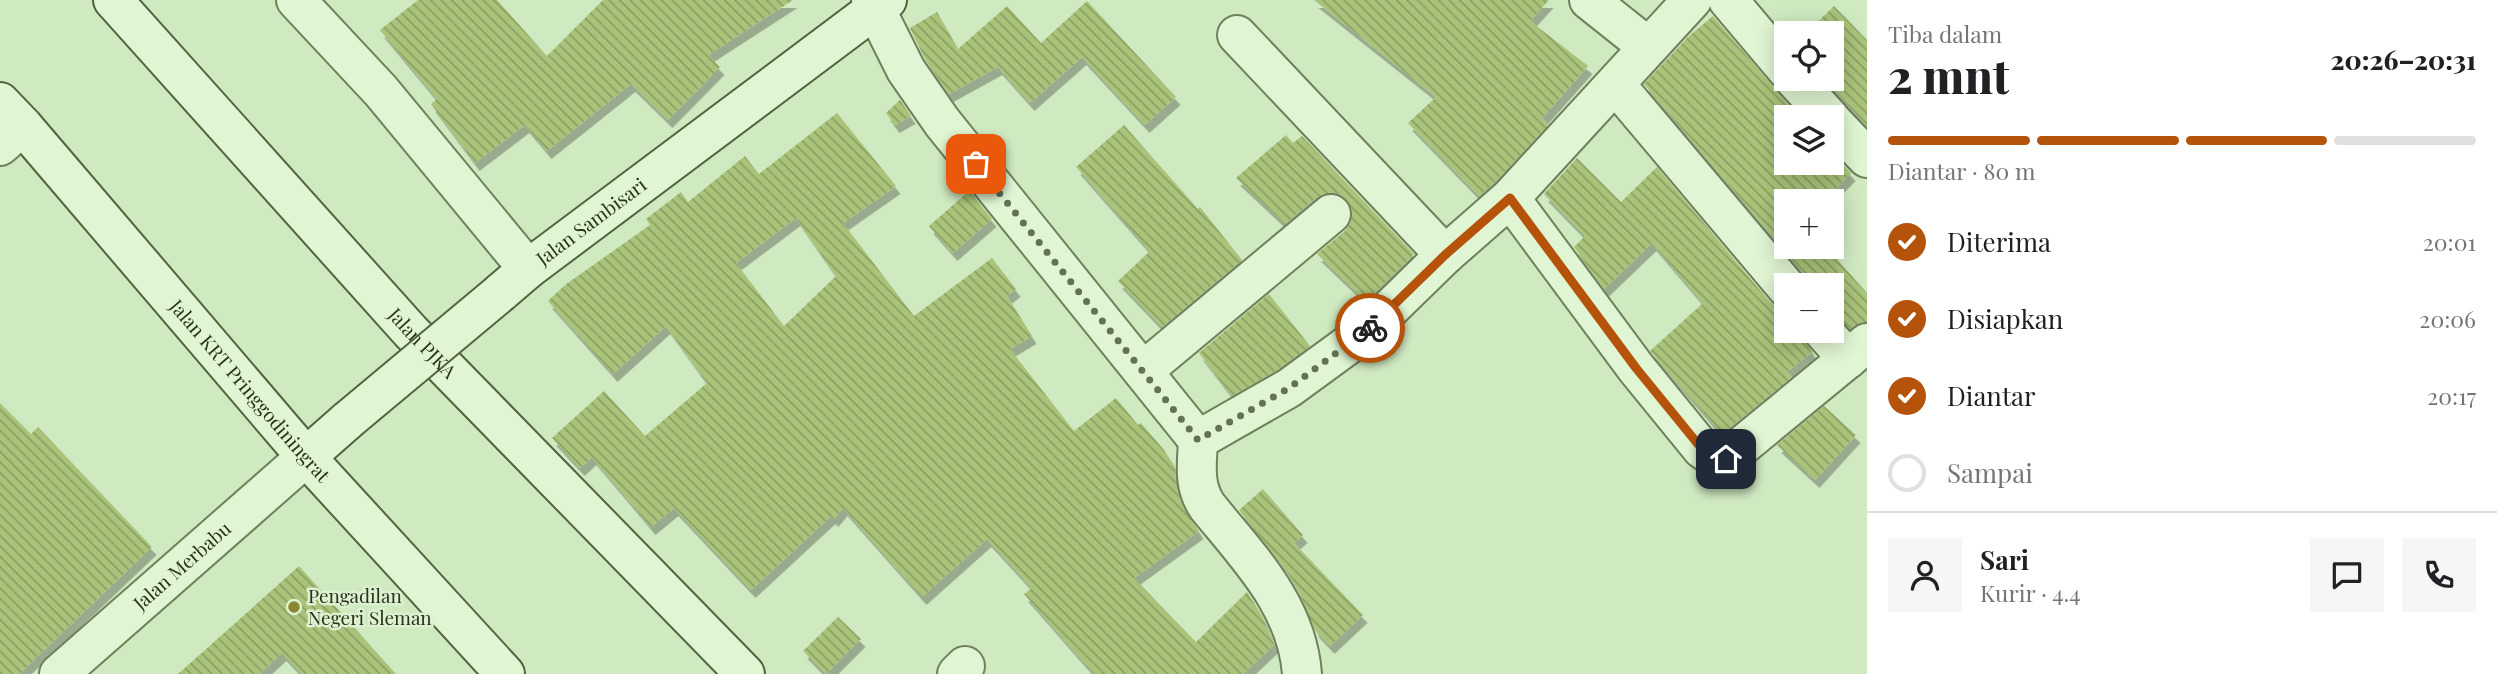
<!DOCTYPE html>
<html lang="id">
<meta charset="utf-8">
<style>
:root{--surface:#fff;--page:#f6f6f6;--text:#202124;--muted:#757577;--line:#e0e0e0;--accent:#b45309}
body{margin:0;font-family:"Playfair Display",serif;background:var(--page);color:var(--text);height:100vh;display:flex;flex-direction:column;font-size:26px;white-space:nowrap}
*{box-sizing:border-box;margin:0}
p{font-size:23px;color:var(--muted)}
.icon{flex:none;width:38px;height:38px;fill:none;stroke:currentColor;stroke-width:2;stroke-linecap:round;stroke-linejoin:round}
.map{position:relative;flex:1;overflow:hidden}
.details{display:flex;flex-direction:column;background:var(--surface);width:630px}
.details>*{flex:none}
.fabs{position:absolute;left:1774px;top:21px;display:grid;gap:14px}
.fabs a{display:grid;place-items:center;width:70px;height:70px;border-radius:0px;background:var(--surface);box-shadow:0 4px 18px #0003;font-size:35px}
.pin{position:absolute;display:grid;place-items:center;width:60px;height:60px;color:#fff;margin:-30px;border-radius:14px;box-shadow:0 4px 10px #0006}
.courier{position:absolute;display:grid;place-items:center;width:70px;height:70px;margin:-35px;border:5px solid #b45309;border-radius:50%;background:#fff;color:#222;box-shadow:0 2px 9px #0007}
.headline em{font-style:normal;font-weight:800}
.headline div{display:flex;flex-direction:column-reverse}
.headline{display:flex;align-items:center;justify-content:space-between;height:119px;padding:0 21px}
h1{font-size:46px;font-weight:800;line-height:52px}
.bar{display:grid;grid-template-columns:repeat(4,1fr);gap:10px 7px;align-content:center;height:84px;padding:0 21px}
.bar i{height:9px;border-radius:5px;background:var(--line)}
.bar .on{background:var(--accent)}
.bar p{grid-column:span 4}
.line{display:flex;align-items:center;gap:18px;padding:0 21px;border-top:2px solid var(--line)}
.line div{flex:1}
.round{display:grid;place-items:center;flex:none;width:74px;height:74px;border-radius:0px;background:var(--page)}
ol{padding:0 21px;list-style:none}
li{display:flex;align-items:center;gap:21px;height:77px}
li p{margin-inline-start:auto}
li .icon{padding:7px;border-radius:50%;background:var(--accent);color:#fff;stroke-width:4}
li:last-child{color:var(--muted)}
li i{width:38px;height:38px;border:4px solid var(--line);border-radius:50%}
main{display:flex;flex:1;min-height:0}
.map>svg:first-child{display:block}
.building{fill:url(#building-back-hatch);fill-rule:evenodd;filter:url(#shadow)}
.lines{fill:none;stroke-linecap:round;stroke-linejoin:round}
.street-casing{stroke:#6e815a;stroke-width:42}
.secondary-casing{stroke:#52633e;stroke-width:42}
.street{stroke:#dff5d3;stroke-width:38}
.secondary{stroke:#dff5d3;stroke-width:38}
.secondary-bridge-casing{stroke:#52633e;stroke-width:42;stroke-linecap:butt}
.secondary-bridge{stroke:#dff5d3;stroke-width:38}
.done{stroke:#637256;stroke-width:7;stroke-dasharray:0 12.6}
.route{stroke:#b45309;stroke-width:9}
.poi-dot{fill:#8b8530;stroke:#dbf1d0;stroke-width:2.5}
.labels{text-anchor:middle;stroke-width:5;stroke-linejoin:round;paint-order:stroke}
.street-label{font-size:19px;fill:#29321d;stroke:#dbf1d0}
.poi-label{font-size:19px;fill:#29321d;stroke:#dbf1d0;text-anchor:start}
</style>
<main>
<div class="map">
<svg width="1867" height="674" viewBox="0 0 1867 674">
<defs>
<pattern id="building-back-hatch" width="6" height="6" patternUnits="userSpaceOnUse" patternTransform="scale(1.75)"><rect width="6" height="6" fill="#a9c47a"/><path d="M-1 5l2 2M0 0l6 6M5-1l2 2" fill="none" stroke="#8aa063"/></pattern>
<filter id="shadow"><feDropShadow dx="4.5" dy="8" stdDeviation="0" flood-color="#0004"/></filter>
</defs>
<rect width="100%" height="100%" fill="#cfe9c1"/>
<!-- building -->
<g class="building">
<polygon points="418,0 497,0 547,56 603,0 793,0 708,55 720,67 668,120 631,84 547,151 525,125 475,163 431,104 437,99 380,30"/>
<polygon points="1314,0 1549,0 1530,21 1588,66 1542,118 1548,125 1495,182 1479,196 1408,123 1436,97"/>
<polygon points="1087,1 1176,97 1145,125 1082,57 1030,103 998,67 949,94 925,59 910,28 937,12 958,49 1007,6 1041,43"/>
<polygon points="1834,6 1867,40 1867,126 1824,79 1832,79 1832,33 1806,33"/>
<polygon points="1713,16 1799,117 1787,117 1787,163 1832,163 1832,153 1851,173 1824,201 1786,201 1787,247 1826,247 1867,293 1867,322 1850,329 1832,312 1832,285 1809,285 1804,274 1644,84 1689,36"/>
<polygon points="900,100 911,116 895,125 886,113"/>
<path d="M837 113 896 186 843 223 914 316 992 258 1016 289 1007 296 1032 336 1010 349 1074 431 1116 398 1138 425 1141 423 1164 450 1175 467 1176 487 1182 506 1199 531 1134 578 1196 642 1247 592 1261 614 1274 645 1243 674H1094L1024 594 1032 588 987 539 922 597 843 508 834 519 831 516 751 590 674 508 651 527 592 457 580 468 552 438 604 391 645 436 707 383 666 326 613 374 548 301 565 285 650 225 646 219 681 192 688 202 745 156 759 174ZM796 218 836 276 784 326 736 263Z"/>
<polygon points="1124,125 1198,209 1200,207 1242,260 1162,327 1118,281 1150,251 1076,167"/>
<polygon points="1286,135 1293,143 1302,136 1414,254 1366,301 1317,254 1345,231 1351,222 1352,210 1347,200 1338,193 1327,193 1317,197 1285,224 1236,178"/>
<polygon points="1577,158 1621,202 1657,167 1770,302 1779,308 1787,309 1787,331 1802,331 1802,336 1812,352 1787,372 1792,377 1722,434 1650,351 1703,303 1652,243 1604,289 1574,247 1585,236 1544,194"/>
<polygon points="969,191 992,219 953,253 929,226"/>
<polygon points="1269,294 1310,346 1277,370 1232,396 1199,353"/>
<polygon points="0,403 31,434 38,427 152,547 19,674 0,674"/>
<polygon points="1824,406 1856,435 1815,480 1777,445"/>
<polygon points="1263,489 1303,535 1294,543 1363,615 1330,646 1315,630 1300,595 1286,570 1239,510"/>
<polygon points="299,566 396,674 302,674 282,653 259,674 178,674"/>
<polygon points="838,617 861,639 826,674 803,651"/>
</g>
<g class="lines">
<!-- street casing -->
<g class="street-casing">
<g id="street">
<polyline points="296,0 381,91 528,269"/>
<polyline points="871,0 906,70 942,122 1198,440"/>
<polyline points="1589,0 1648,47"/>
<polyline points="1728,0 1787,70"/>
<polyline points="1237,35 1445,255"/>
<polyline points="1794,79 1829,117"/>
<polyline points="1616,85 1787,288"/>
<polyline points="1832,121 1867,158"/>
<polyline points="0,146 23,126"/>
<polyline points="1510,198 1636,368 1702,449 1715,458 1726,459 1867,343"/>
<polyline points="1823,331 1848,359"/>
<polyline points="1143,371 1331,214"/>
<polyline points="1198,440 1289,388 1367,331 1445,255 1510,198 1692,0"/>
<path d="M1198 440C1197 464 1193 485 1207 506 1248 557 1297 605 1302 674"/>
<path id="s1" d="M59 674 306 457"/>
<polyline points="957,674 965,666"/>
</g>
</g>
<!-- secondary casing -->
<g class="secondary-casing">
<g id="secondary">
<path id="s2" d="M113 0 411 332 745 674"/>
<path id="s3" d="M0 102 23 126 306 457 505 674"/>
<path id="s4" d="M500 293 528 269 887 0"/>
<polyline points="306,457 348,420"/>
</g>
</g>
<!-- street -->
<use href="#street" class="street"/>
<!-- secondary -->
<use href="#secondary" class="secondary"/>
<!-- secondary-bridge casing -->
<g class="secondary-bridge-casing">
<polyline id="secondary-bridge" points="348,420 500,293"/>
</g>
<!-- secondary-bridge -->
<use href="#secondary-bridge" class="secondary-bridge"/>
</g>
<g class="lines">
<!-- done -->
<polyline class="done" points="976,164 1198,440 1289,388 1370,328"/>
<!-- route -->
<polyline class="route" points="1370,328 1445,255 1510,198 1636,368 1702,449 1715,458 1726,459"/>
</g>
<!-- markers -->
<circle class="poi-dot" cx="294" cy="607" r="7"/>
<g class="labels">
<!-- street labels -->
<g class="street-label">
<text dy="7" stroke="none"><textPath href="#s4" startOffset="116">Jalan Sambisari</textPath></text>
<text dy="7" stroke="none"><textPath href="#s2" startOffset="462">Jalan PJKA</textPath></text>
<text dy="7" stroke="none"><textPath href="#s3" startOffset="382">Jalan KRT Pringgodiningrat</textPath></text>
<text dy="7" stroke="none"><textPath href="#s1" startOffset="164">Jalan Merbabu</textPath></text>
</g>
<!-- poi labels -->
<g class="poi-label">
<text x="308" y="603">Pengadilan<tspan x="308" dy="22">Negeri Sleman</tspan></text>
</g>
</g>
</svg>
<div class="fabs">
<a><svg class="icon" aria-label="locate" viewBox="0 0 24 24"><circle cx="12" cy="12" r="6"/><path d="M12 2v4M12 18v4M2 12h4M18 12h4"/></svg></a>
<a><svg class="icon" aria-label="layers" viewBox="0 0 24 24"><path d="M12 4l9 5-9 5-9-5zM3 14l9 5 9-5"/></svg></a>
<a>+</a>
<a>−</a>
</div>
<div class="pin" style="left:976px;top:164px;background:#ea580c"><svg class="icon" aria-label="bag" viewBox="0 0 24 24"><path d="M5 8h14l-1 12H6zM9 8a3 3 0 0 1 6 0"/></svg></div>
<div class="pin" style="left:1726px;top:459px;background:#1f2937"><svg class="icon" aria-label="home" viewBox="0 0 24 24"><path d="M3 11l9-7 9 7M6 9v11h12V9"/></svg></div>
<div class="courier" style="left:1370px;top:328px"><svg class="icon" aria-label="bike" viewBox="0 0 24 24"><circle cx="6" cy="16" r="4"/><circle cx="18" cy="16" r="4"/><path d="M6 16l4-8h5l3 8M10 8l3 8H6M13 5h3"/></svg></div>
</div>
<section class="details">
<div class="headline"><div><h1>2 mnt</h1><p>Tiba dalam</p></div><em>20:26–20:31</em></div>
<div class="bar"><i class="on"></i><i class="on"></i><i class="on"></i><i></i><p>Diantar · 80 m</p></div>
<ol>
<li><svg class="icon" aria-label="check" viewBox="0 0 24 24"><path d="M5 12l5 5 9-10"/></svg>Diterima<p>20:01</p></li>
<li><svg class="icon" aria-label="check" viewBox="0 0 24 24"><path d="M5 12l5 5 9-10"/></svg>Disiapkan<p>20:06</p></li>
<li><svg class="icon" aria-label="check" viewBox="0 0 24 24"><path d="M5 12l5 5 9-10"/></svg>Diantar<p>20:17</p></li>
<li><i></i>Sampai</li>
</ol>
<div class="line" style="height:126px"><a class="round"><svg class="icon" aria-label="person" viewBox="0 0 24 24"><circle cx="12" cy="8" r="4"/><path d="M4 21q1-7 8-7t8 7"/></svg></a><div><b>Sari</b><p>Kurir · 4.4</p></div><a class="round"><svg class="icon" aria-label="chat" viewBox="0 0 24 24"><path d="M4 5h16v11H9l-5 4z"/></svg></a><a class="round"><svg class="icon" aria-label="phone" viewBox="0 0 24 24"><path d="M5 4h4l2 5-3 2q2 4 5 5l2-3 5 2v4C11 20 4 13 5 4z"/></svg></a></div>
</section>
</main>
